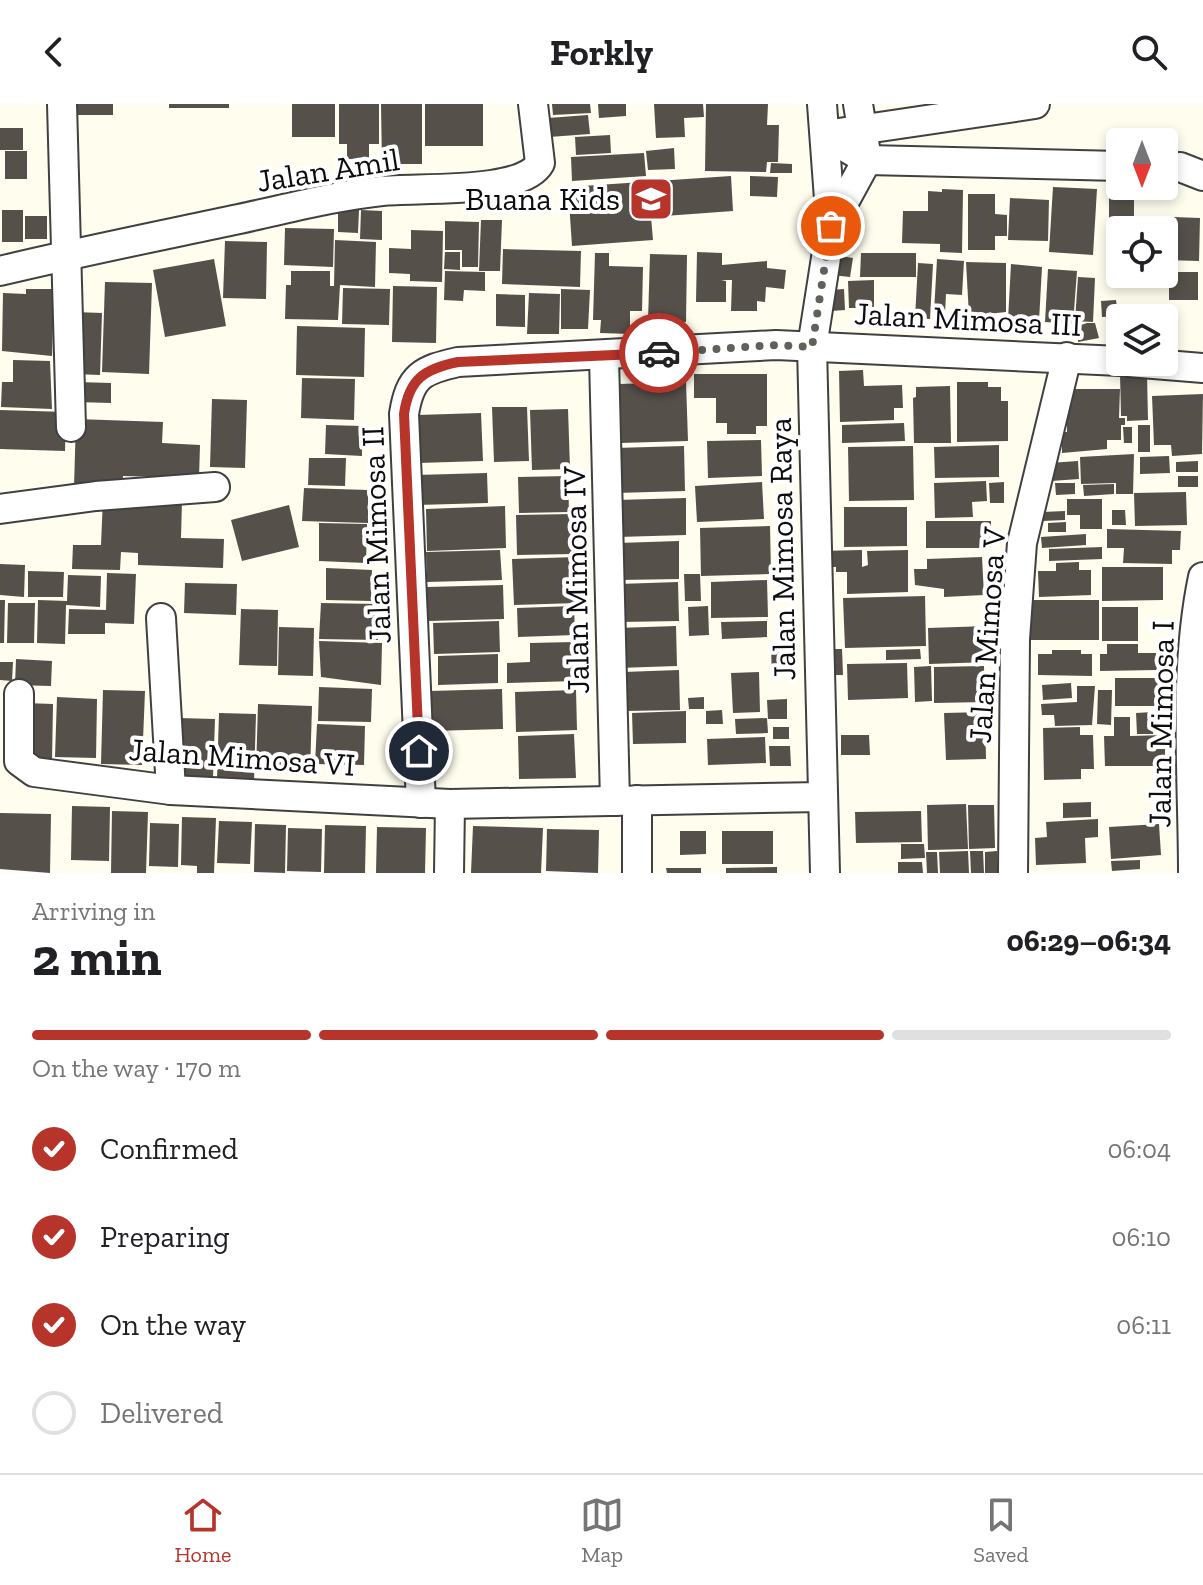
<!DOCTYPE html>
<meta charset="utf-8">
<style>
:root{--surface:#fff;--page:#f6f6f6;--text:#202124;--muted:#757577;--line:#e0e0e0;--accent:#b7342b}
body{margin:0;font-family:"Zilla Slab",serif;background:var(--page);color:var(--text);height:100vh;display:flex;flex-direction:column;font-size:30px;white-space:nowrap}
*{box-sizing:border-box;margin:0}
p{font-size:26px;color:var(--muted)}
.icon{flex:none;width:44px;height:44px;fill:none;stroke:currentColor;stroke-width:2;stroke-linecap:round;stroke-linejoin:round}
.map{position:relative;height:769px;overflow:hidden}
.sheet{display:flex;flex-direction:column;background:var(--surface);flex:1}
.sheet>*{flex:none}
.needle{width:52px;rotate:180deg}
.tools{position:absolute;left:1106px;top:24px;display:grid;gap:16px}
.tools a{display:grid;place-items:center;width:72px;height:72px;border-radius:8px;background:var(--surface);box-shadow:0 4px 12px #0003;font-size:40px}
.pin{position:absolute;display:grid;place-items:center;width:68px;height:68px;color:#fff;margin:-34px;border:4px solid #fff;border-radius:50%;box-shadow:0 2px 8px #0007}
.courier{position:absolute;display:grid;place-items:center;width:80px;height:80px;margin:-40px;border:6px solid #b7342b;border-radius:50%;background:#fff;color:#222;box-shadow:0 2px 10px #0007}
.headline em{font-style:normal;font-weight:700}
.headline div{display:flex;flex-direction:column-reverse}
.headline{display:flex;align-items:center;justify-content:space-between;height:136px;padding:0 32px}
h1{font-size:52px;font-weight:700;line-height:60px}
.bar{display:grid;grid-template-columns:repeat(4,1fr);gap:12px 8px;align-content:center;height:96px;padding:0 32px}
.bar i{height:10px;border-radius:6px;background:var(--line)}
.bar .current{background:var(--accent)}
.bar p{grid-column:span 4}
ol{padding:0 32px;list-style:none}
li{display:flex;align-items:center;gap:24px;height:88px}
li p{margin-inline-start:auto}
li .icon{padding:8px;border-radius:50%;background:var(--accent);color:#fff;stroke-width:4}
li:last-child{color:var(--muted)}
li i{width:44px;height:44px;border:4px solid var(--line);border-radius:50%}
header{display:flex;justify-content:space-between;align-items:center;height:104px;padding:0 32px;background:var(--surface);font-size:36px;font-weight:700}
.menu{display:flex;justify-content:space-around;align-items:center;height:112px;border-top:2px solid var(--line);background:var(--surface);font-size:22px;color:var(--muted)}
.menu a{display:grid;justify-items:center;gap:4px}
.menu .current{color:var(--accent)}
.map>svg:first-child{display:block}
.building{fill:#55504a}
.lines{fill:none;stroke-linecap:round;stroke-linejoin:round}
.minor-casing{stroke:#404040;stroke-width:32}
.minor{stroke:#fff;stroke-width:28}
.done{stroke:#61615c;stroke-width:8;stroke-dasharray:0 14.4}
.route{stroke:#b7342b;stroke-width:10}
.labels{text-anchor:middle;stroke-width:8;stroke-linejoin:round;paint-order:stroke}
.street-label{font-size:32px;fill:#0d0d0d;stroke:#fff}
.poi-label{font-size:32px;fill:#0d0d0d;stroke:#fff;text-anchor:end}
</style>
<header><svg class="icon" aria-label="back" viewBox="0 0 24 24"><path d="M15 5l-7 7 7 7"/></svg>Forkly<svg class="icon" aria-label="search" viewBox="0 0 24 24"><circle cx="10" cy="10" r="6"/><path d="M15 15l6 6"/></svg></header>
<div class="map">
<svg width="1203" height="769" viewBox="0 0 1203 769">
<rect width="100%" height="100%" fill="#fefdee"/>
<!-- building -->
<g class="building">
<rect x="71" y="0" width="42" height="11"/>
<rect x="169" y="0" width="60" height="4"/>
<rect x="292" y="0" width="43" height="33"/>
<polygon points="339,0 379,0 379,40 369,40 369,55 347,55 347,40 339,40"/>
<polygon points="381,0 422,0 422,60 382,60"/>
<rect x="425" y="0" width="58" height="42"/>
<polygon points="552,0 590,0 591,9 553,11"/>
<polygon points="598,0 626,0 626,12 599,14"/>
<polygon points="654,0 703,0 704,13 684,14 685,33 656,34"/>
<polygon points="706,0 768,0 767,21 779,21 778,58 767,58 766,68 705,67"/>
<polygon points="588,11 590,30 549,33 548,14"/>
<rect x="0" y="24" width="23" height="22"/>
<polygon points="610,31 611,49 576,51 575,33"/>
<polygon points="674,44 675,65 648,66 646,47"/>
<rect x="5" y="47" width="22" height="28"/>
<polygon points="644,49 646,72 572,77 571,53"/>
<polygon points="771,59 792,60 792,69 770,69"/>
<polygon points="731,72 733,107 651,113 653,136 572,142 568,83"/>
<polygon points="750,72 778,73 777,93 750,92"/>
<polygon points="1053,83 1097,85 1093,151 1049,148"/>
<polygon points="942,85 963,86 962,149 940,148 940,140 902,139 903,107 928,107 928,87 942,88"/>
<polygon points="968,90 995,90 995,110 1007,111 1007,132 995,132 995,146 968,146"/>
<polygon points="1109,93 1134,94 1134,126 1109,126"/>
<polygon points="1010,94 1049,96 1048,137 1008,136"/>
<rect x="2" y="106" width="21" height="32"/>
<polygon points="338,106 359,106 358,129 338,128"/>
<polygon points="361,106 382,107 382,136 360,135"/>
<rect x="25" y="112" width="22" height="23"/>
<polygon points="1147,112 1200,114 1199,157 1164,156 1164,126 1147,126"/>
<polygon points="481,116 502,116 500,167 479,167"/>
<polygon points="445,117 479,118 478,163 462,163 462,146 445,146"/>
<polygon points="285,124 334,125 333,163 284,161"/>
<polygon points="411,126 443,127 442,178 410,177 410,170 389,169 389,144 411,145"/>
<polygon points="335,136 376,138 375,183 340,181 338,216 285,215 286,181 291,181 291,167 330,167 330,182 334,182"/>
<polygon points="225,137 267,138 266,195 223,194"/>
<polygon points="503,145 581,147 580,183 502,180"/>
<polygon points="445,148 460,148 460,166 444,165"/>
<polygon points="697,148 722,149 722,161 767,157 767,164 786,166 784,185 766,183 765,198 757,197 757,207 731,207 732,176 721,176 726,177 726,198 696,198"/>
<polygon points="595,149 609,149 609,162 643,163 642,207 630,207 630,230 600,229 601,216 593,216"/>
<polygon points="861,149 916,149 916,173 860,173"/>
<polygon points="650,150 687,151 686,218 648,217"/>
<polygon points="834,151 853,154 850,173 832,171"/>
<polygon points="214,155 226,222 165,233 153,166"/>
<polygon points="937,155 964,157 962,191 946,190 945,209 934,208"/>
<polygon points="966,158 1006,159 1006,208 969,212"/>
<polygon points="918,159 933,160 930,215 915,214"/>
<polygon points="1011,160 1042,163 1039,217 1008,216"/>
<polygon points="1048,165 1077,167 1073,220 1045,218"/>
<polygon points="445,167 485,168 485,187 464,186 463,197 444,196"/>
<rect x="1169" y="168" width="29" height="28"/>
<polygon points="1078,173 1095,174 1093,218 1075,217"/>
<polygon points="874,176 874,204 849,204 848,177"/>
<polygon points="105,178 152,179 149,270 102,268"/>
<polygon points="393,182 437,183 436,239 392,238"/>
<polygon points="343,184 390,185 389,221 342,220"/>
<polygon points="26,185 54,185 52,252 2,247 3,189 26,190"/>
<polygon points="561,185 590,186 588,225 561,225"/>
<polygon points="844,185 845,206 831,207 830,186"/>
<polygon points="529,189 560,190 559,230 527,230"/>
<polygon points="496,190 525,191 525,223 496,222"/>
<polygon points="1116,196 1118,212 1102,213 1101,197"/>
<polygon points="75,208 102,209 100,271 73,270"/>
<polygon points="1087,219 1095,219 1099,234 1078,238 1078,222"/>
<polygon points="297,222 365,224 364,273 296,271"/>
<polygon points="13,256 50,257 52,305 1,303 2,278 13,278"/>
<polygon points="863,266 864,282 902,281 903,304 894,304 894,316 840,318 839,267"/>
<polygon points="694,270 767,270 767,322 756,322 756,330 727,330 727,319 716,319 716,294 694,294"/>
<polygon points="1120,270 1147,270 1148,316 1127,317 1127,312 1121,312"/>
<polygon points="302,274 355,275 354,316 301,314"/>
<polygon points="77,278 111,279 111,299 76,298"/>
<polygon points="686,278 688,337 620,339 618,280"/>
<polygon points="957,278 988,278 988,283 1001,283 1001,297 1008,297 1008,337 957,338"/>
<polygon points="950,282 951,339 914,339 913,294 916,293 916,283"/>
<polygon points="1067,285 1120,285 1119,314 1125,314 1125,321 1121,321 1121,336 1107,336 1107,345 1062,349 1062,328 1067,328"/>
<polygon points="1203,290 1202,350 1172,352 1171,341 1154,341 1152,292"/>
<polygon points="212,295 247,296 245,364 210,363"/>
<polygon points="492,303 527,303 529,357 494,358"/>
<polygon points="568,305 570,365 532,366 530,306"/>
<polygon points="0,306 66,308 65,347 0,345"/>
<polygon points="481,309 483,357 418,359 417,311"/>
<polygon points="76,315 163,318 162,339 200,341 199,374 123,372 122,384 74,383"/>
<polygon points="904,319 905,337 842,339 842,321"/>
<polygon points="326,321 362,322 362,352 325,350"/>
<rect x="1138" y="321" width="12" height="27"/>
<polygon points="1123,323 1132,323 1132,339 1124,339"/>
<polygon points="761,336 762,372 708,374 707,337"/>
<polygon points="999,341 999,373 935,374 934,343"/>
<polygon points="684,342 685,387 616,389 615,344"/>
<polygon points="913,342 914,396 849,397 848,343"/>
<polygon points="1134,350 1133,390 1116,390 1116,379 1081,380 1080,353"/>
<polygon points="1169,352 1170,369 1140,370 1140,353"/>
<polygon points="309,354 346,354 345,382 308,381"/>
<polygon points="1078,357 1079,375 1051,377 1049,359"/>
<polygon points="1198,357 1198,368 1176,368 1176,358"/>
<polygon points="487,369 488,399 417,401 416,371"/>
<polygon points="568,372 569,408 519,409 518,373"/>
<rect x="1178" y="372" width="20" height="11"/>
<polygon points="986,377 987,397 972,398 973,413 935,414 934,379"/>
<polygon points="762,378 764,415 697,418 695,382"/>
<polygon points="1004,378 1004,399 990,399 989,379"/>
<polygon points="1055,379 1075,379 1075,390 1056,391"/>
<polygon points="1114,380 1114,390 1084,392 1083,381"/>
<polygon points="304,384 368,386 368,419 302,417"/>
<polygon points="1186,388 1187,421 1135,422 1134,389"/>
<polygon points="103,394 182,396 181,434 224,435 223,464 138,461 138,449 121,448 120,466 72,465 73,441 101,441"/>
<polygon points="686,394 686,431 618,433 617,396"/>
<polygon points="1067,395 1102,395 1102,425 1080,425 1080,411 1067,411"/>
<polygon points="289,401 299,443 242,457 231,416"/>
<polygon points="505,402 506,444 427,447 426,405"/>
<polygon points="844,403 907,403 907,442 844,443"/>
<polygon points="1112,406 1125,406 1126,421 1112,421"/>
<polygon points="1065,407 1065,416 1042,417 1042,408"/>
<polygon points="572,410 573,450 517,451 516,411"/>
<rect x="926" y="417" width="65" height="27"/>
<polygon points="1066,418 1066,428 1048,428 1048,419"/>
<polygon points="319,419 367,420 366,459 319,457"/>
<polygon points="770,422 771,470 701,472 700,424"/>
<polygon points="1107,425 1181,427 1180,446 1172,446 1172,460 1123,459 1124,444 1107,444"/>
<polygon points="1086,430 1086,441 1042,444 1041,433"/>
<polygon points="679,437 679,475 619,476 618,439"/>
<polygon points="1102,443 1102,455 1049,457 1049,445"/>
<polygon points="500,446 502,476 427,478 426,448"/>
<polygon points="862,446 862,463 868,461 867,447 908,446 908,488 847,490 847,468 836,468 836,463 819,463 819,447"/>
<polygon points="577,453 578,499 514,501 512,455"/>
<polygon points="982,453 984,491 944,493 944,485 915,481 914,465 927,465 927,455"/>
<polygon points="1079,458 1079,466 1091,466 1091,491 1039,493 1038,467 1056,467 1056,459"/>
<polygon points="0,460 25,461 24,493 0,491"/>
<polygon points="1102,463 1163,463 1163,496 1102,497"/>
<polygon points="326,464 372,466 371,497 326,496"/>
<polygon points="28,467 64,468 63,493 28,493"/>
<polygon points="107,469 136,470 134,520 105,519 105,530 68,530 69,505 106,506"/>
<polygon points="684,470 700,470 701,497 685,497"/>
<polygon points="68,471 101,472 100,503 66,501 65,540 37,539 38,496 67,497"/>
<polygon points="767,476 768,513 711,514 711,478"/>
<polygon points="678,478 679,517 620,518 619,480"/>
<polygon points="185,479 237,480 236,511 184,509"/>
<polygon points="503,481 504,515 428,517 427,483"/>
<polygon points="925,492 926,542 845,544 843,494"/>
<polygon points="0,496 5,496 4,539 0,539"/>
<rect x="1026" y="496" width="73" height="40"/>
<polygon points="8,499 35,499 34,539 7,539"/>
<polygon points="321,499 379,500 378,536 319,535"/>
<polygon points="574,502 575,531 518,533 517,504"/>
<polygon points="708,502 709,531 689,532 688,503"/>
<rect x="1102" y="503" width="36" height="34"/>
<polygon points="241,505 278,506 277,562 239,561"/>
<polygon points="499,517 500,548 434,550 433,519"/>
<polygon points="767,517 767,533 722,535 721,518"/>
<polygon points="676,522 677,562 618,564 617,524"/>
<polygon points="988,522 989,558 929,560 928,524"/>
<polygon points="279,523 314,524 313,572 278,571"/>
<polygon points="319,537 382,539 381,581 321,573"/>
<polygon points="574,538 575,577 507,579 507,559 530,558 530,539"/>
<polygon points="1107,540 1138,540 1138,549 1156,549 1157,566 1100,567 1100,550 1107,550"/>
<polygon points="793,543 794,571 772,571 771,544"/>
<polygon points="823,545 842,545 843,571 823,571"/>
<polygon points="920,545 921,555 886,556 886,546"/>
<polygon points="1052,546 1081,546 1081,550 1092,550 1092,572 1038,571 1038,550 1052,550"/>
<polygon points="498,550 498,579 438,581 438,552"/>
<polygon points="16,555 52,557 51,582 15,581"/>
<polygon points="0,558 13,558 12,577 0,576"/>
<polygon points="907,559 908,594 848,596 847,560"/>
<polygon points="931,562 932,597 915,598 914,563"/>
<polygon points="984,562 985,598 934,599 934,563"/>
<polygon points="679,566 680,606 625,607 623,568"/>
<polygon points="759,568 760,608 733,609 731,569"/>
<polygon points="1115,574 1165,574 1164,602 1115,602"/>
<polygon points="1071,579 1072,594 1043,596 1042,581"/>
<polygon points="1077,582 1095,582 1092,621 1055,622 1054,611 1042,611 1041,600 1077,598"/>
<polygon points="319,583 372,585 371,618 318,617"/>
<polygon points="502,585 503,625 431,627 430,587"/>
<polygon points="103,586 145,587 142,661 101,660"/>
<polygon points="576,586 577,626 516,628 515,588"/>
<polygon points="1098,586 1112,586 1111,621 1097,620"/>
<polygon points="57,593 97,595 96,654 55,653"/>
<polygon points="704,593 704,605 689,605 688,594"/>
<polygon points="787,595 787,615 768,615 767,596"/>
<polygon points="25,599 53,600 52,658 23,657"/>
<polygon points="258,600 312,602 310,670 256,668"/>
<polygon points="722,606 723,620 706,620 706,607"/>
<polygon points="686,607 686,639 633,640 632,609"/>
<polygon points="985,608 986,655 946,656 944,609"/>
<polygon points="1153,608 1153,630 1137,630 1136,609"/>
<polygon points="219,609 256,610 254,678 217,676"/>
<polygon points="1114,613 1130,613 1130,632 1165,631 1165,662 1105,662 1104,632 1114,632"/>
<polygon points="179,614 215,615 213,673 178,673"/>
<polygon points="767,614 768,629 736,630 735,615"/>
<polygon points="317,620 365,622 364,661 315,660"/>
<rect x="773" y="623" width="16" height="12"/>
<polygon points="1080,623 1080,631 1093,631 1094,665 1081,665 1081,675 1044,676 1043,624"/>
<polygon points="574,630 576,674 519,675 518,632"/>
<polygon points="841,631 869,631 870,651 841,651"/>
<polygon points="765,633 766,659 708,661 707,635"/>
<polygon points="769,642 790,642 791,662 770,662"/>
<polygon points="1091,698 1091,713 1063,714 1063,699"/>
<polygon points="966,700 968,745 928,746 927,701"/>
<polygon points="968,701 994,701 995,744 969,745"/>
<polygon points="72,702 110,703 109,757 71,756"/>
<polygon points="112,707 148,708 146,769 111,769"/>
<polygon points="921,707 922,738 856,739 855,708"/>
<polygon points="0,709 51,710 50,769 0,765"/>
<polygon points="182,713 216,714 214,769 197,769 197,762 181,761"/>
<polygon points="1098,715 1098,733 1085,734 1086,759 1036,761 1035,734 1047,733 1046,718"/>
<polygon points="219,717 252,718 250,760 217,759"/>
<polygon points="150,719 179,720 178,763 149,762"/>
<polygon points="255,720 286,721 285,769 254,768"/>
<polygon points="1159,720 1161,751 1111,755 1109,723"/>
<polygon points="325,721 366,722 365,769 324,769"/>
<polygon points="473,722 543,724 541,769 471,769"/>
<polygon points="377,723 426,724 425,769 376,769"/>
<polygon points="288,724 322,725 321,768 287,767"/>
<polygon points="547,725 599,726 598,769 546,767"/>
<polygon points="680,727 706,727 706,750 680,751"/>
<rect x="722" y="727" width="51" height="33"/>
<polygon points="901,740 924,740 925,754 901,755"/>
<polygon points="968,747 969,769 940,769 939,748"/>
<polygon points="970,747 983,747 984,769 971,769"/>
<polygon points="997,747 998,769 985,769 985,748"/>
<polygon points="926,748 937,748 938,769 927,769"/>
<polygon points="1140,756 1140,765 1112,767 1111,757"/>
<polygon points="898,758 922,758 923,769 898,769"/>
<polygon points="777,763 777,769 726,769 726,764"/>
<polygon points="666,764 701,764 701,769 667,769"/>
</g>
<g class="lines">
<!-- minor casing -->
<g class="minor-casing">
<g id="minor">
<polyline points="62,0 71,323"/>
<polyline points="822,0 831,122 812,243 825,769"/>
<polyline points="825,31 867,56 1120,62"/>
<polyline points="825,31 1035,0"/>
<polyline points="1164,63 1180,63 1203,72"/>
<polyline points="831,122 867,56 858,0"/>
<path d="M0 167C79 148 159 132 239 115 286 105 334 92 382 87 417 83 523 91 540 59L533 0"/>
<polyline points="604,253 615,697"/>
<polyline points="1129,258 1203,264"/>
<polyline points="0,405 96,392 215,383"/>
<polyline points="161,514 171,686"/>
<polyline points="19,590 19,657 34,668 171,686 450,700 821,693"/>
<path d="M421 699 404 310C410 272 422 266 458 258L776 241 1120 257"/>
<polyline points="449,769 450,700"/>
<polyline points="637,769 637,696"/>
<polyline points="1013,769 1015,535 1022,439 1067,253"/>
<path d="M1193 769C1193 672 1183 569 1203 473"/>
</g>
</g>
<!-- minor -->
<use href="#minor" class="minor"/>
</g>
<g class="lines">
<!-- done -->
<polyline class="done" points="659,249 776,241 812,243 831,122"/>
<!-- route -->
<path class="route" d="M419 647 404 310C409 275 424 265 458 258L659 249"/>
</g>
<!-- icons -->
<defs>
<g id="school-square" transform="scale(2.3)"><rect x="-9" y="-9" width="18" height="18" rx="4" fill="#b7342b" stroke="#fff"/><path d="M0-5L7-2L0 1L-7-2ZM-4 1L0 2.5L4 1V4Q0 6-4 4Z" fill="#fff"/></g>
</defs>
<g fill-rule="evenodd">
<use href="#school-square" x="651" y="95"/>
</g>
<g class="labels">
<!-- street labels -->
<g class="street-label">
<text transform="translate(328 66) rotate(-9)" y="11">Jalan Amil</text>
<text transform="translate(968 215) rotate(3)" y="11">Jalan Mimosa III</text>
<text transform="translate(376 431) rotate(-92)" y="11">Jalan Mimosa II</text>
<text transform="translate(782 445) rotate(-91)" y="11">Jalan Mimosa Raya</text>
<text transform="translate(576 476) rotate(-91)" y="11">Jalan Mimosa IV</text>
<text transform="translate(987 531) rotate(-86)" y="11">Jalan Mimosa V</text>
<text transform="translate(1161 620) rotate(-89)" y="11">Jalan Mimosa I</text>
<text transform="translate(242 653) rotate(4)" y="11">Jalan Mimosa VI</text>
</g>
<!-- poi labels -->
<g class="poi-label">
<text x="620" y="106">Buana Kids</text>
</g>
</g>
</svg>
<div class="tools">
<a><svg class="needle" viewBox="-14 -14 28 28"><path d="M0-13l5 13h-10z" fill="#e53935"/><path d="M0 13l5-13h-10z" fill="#757577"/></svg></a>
<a><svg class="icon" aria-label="locate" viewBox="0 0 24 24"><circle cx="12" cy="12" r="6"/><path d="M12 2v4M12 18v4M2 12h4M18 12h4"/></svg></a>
<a><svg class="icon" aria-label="layers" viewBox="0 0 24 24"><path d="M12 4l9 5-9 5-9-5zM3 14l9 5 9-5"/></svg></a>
</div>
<div class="pin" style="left:831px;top:122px;background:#ea580c"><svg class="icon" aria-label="bag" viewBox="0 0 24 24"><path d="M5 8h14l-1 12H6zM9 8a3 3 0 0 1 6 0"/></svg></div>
<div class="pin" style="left:419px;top:647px;background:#1f2937"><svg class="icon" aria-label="home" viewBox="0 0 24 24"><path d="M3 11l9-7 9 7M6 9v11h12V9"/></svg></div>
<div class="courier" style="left:659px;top:249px"><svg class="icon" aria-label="car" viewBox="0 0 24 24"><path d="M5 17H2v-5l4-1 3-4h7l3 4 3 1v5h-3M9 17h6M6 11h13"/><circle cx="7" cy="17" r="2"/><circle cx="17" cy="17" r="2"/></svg></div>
</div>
<section class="sheet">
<div class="headline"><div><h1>2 min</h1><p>Arriving in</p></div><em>06:29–06:34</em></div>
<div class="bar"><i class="current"></i><i class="current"></i><i class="current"></i><i></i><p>On the way · 170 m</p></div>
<ol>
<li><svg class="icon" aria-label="check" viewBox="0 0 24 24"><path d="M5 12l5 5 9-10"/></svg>Confirmed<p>06:04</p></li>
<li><svg class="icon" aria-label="check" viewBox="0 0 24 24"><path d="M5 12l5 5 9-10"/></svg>Preparing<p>06:10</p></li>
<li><svg class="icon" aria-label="check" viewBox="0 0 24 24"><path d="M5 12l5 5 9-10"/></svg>On the way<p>06:11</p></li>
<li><i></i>Delivered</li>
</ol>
</section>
<nav class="menu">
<a class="current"><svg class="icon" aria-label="home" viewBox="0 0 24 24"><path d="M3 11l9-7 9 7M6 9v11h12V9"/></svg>Home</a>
<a><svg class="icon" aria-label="map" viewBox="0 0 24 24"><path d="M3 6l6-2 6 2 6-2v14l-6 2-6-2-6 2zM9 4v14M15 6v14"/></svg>Map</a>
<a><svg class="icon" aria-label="saved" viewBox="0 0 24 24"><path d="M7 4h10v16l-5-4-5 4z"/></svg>Saved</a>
</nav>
